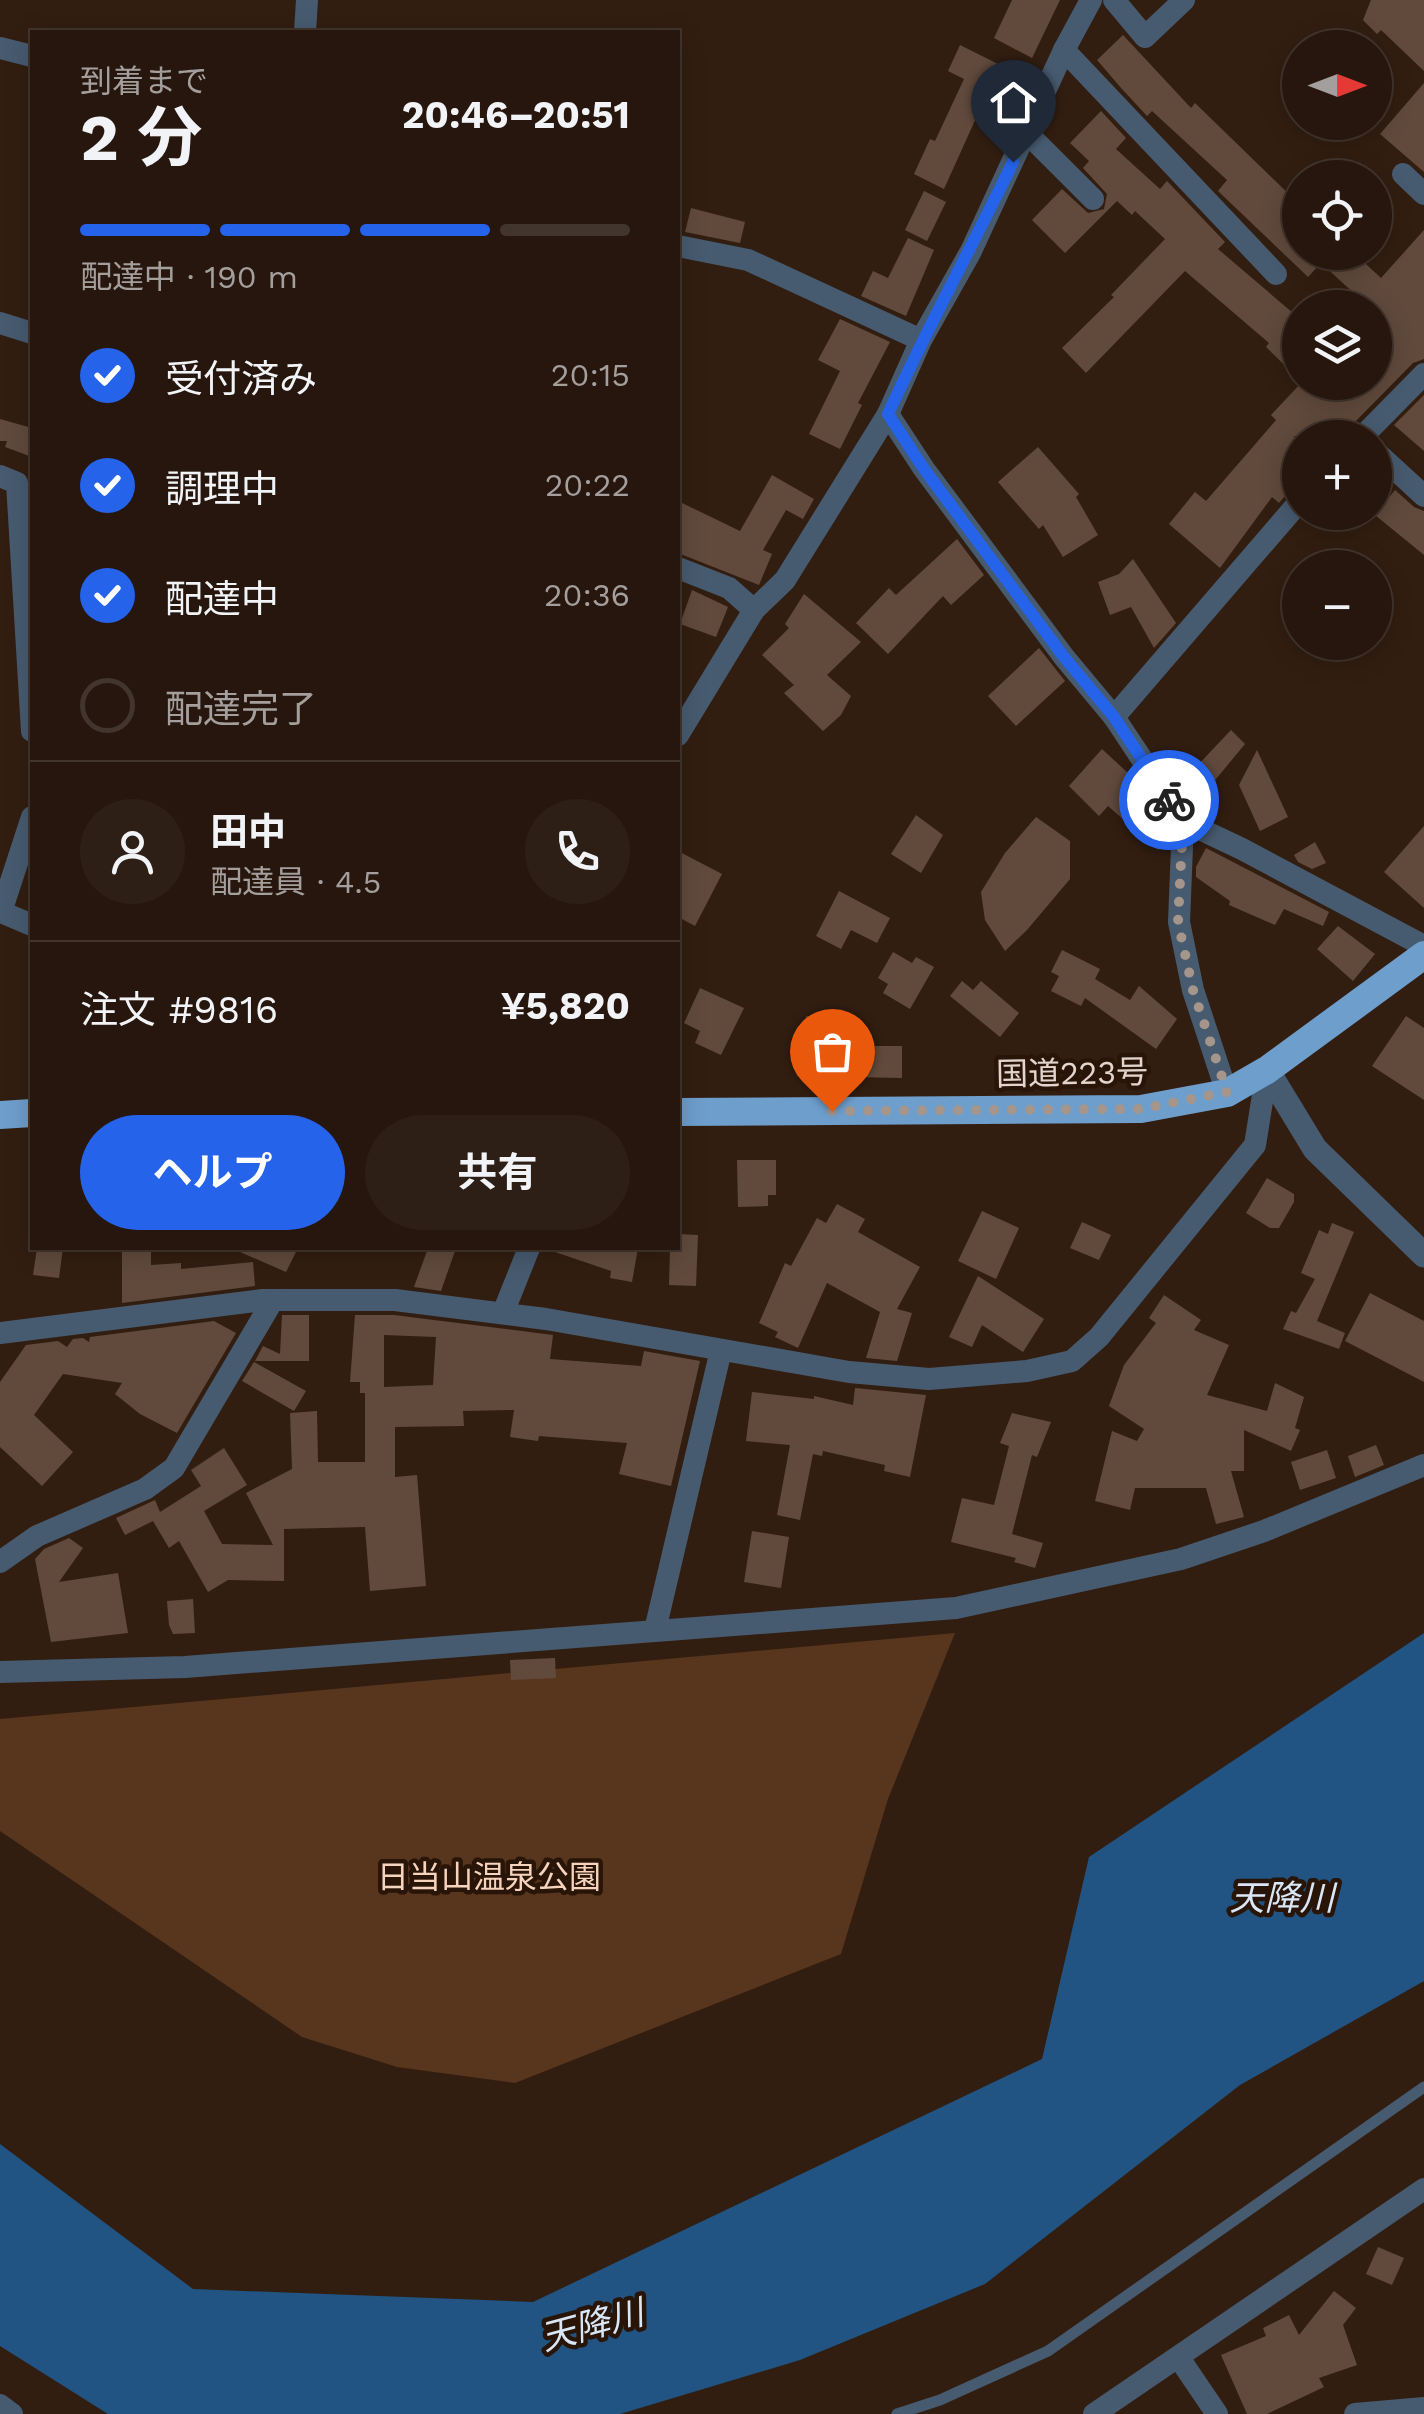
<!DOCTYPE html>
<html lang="ja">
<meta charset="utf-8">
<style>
:root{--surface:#26160d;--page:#2e1f16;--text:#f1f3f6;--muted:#a49f9d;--line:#42352e;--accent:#2563eb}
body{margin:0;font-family:"Work Sans","Noto Sans JP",sans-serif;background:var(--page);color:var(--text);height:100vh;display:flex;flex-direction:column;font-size:38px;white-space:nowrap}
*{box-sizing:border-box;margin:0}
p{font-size:32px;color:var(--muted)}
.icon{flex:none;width:55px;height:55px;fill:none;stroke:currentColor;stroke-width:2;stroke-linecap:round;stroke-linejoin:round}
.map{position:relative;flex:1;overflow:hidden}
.sheet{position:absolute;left:30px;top:30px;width:650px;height:1220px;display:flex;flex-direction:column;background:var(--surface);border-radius:0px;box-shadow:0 5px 25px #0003,0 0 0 2px var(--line)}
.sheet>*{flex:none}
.needle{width:65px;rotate:90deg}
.tools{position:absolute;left:1282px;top:30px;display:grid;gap:20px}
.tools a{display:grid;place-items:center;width:110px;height:110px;border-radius:50%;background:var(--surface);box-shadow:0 5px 25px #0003,0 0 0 2px var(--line);font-size:50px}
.pin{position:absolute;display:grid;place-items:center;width:85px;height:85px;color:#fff;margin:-102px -42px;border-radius:50% 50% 50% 0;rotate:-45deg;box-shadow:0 0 10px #0007}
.pin .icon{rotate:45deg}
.courier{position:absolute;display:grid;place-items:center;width:100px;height:100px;margin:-50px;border:8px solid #2563eb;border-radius:50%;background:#fff;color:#222;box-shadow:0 2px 12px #0007}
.summary em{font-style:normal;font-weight:700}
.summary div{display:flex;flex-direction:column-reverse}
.summary{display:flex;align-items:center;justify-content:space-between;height:170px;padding:0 50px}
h1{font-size:65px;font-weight:700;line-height:75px}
.bar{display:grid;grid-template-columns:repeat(4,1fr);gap:15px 10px;align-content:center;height:120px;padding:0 50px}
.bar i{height:12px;border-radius:8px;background:var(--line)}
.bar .active{background:var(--accent)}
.bar p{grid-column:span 4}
.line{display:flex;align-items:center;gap:25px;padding:0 50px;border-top:2px solid var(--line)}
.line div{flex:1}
.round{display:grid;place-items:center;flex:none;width:105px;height:105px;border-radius:52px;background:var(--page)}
ol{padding:0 50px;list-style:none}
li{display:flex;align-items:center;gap:30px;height:110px}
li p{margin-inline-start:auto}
li .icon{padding:10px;border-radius:50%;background:var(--accent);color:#fff;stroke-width:4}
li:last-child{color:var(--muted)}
li i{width:55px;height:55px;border:5px solid var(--line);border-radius:50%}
.action{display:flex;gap:20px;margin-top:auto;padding:20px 50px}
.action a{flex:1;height:115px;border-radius:60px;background:var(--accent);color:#fff;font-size:40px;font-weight:700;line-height:115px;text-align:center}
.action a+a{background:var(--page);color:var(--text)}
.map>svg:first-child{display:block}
.green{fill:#58351d}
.water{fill:#215482}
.building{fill:#614a3c;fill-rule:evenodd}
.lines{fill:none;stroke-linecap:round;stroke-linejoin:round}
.service{stroke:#475b70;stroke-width:11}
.minor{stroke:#475b70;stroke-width:22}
.tertiary{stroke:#475b70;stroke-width:25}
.trunk{stroke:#6e9ecc;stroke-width:28}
.done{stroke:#a5958b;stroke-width:10;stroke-dasharray:0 18}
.route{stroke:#2563eb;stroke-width:12}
.labels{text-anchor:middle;stroke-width:9;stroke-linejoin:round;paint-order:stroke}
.street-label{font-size:32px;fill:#e3d5cd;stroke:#281508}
.park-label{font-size:32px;fill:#f6d3bc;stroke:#281508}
.water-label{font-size:35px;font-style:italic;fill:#d8e6f5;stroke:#281508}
</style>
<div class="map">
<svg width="1424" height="2414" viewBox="0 0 1424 2414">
<rect width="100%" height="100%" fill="#321e11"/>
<!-- green -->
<polygon class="green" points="955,1633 888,1799 841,1954 515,2083 397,2067 302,2037 0,1831 0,1719"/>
<!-- water -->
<polygon class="water" points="1424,1633 1424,1981 1240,2085 985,2284 800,2360 620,2414 108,2414 0,2346 0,2144 193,2289 533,2302 1042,2059 1089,1857"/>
<!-- building -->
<g class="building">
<polygon points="1012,0 1060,0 1032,58 994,38"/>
<polygon points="1371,0 1424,0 1424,71 1381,30 1377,34 1363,20"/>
<polygon points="1123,35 1191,108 1195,103 1300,205 1300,252 1353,252 1381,278 1424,230 1424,359 1413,363 1350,427 1346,438 1294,436 1299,486 1289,491 1279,503 1272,497 1220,568 1169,524 1195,492 1206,501 1276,420 1271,415 1302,382 1375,382 1375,346 1378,342 1375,340 1375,308 1370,308 1321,263 1308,277 1218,191 1227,180 1152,111 1147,116 1122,89 1097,60"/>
<polygon points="960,45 1000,65 944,189 914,174 930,139 935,141 964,79 948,71"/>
<polygon points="1424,83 1424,172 1380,134"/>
<polygon points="1101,111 1126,138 1116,149 1160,189 1167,181 1225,242 1218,249 1300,319 1300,380 1266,347 1269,343 1185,271 1086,373 1062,348 1114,297 1111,295 1165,239 1135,211 1132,215 1117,201 1065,253 1032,220 1062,189 1088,213 1104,209 1107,194 1083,168 1089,161 1070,143"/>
<polygon points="924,191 946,202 927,241 905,230"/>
<polygon points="691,208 745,222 740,243 685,232"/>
<polygon points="908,238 934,250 906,316 861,296 873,271 888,278"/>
<polygon points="840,319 890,342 858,403 862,405 840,449 809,434 840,371 818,360"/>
<polygon points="1424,395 1424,451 1394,425"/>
<polygon points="0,419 32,428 32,457 5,447 7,441 0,441"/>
<polygon points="1038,447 1079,494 1076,497 1098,535 1063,557 1043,525 1039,529 998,482"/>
<polygon points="772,475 814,499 803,519 786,510 763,550 772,554 759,585 678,553 678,501 740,531"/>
<polygon points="1395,490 1414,507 1424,511 1424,555 1375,515"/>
<polygon points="957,539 984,575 951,605 943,596 888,654 856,623 889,588 896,595"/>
<polygon points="1133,559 1176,623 1154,648 1131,607 1110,615 1098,582 1119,574"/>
<polygon points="692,590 728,607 716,637 680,624"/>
<polygon points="804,594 861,642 827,675 851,696 841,715 823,731 784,693 794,685 762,655 789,628 785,624"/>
<polygon points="1039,648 1065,681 1016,726 988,696"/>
<polygon points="1231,730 1245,744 1192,808 1178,786"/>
<polygon points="1102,749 1142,786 1168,825 1167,838 1158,850 1108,806 1099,816 1069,786"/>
<polygon points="1257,750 1288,817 1260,831 1239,785"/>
<polygon points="916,815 943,835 921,873 891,854"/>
<polygon points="1036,817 1070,841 1070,879 1027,930 1005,951 985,920 981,892 1005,853"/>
<polygon points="1424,826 1424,908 1384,872"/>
<polygon points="1315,842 1326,863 1312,869 1298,862 1294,855"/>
<polygon points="1206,848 1329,912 1323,926 1284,909 1275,925 1229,905 1230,901 1196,877 1196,867"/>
<polygon points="678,851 722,874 695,926 678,917"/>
<polygon points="839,891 890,918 877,943 851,930 841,949 816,936"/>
<polygon points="1338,926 1375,954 1353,981 1317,949"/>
<polygon points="1062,950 1100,969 1095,979 1130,1000 1139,986 1177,1019 1156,1049 1085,998 1081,1006 1051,991 1059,976 1051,972"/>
<polygon points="893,952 912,963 916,957 934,967 910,1009 883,993 888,984 878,978"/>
<polygon points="962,981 973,990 981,981 1019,1013 1000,1037 950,996"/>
<polygon points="700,988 744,1008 721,1055 695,1043 700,1031 684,1023"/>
<polygon points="806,1016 829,1017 827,1035 836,1036 835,1046 902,1046 902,1078 801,1076"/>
<polygon points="1406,1016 1424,1028 1424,1100 1372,1066"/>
<polygon points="737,1160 776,1160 776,1195 768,1195 768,1206 738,1207"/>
<polygon points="1267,1178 1294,1194 1294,1202 1279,1228 1270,1228 1246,1213"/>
<polygon points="837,1204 865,1219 858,1232 920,1267 897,1309 912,1313 897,1361 866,1358 880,1312 827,1283 798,1348 775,1337 778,1332 759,1323 785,1263 791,1266 817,1218 826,1223"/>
<polygon points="982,1211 1019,1228 996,1279 958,1261"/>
<polygon points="1082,1222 1111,1235 1099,1260 1070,1248"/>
<polygon points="1332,1223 1354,1232 1317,1321 1345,1333 1339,1349 1283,1329 1291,1311 1296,1313 1315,1279 1301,1273 1319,1230 1328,1234"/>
<polygon points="678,1234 698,1235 696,1286 669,1285 670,1248 678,1248"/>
<polygon points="37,1248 63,1248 59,1278 33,1275"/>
<polygon points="122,1248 151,1248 151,1265 181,1263 181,1269 253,1262 255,1286 122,1303"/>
<polygon points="231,1248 298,1248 286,1272"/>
<polygon points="428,1248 456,1248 441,1291 414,1287"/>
<polygon points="552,1248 638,1248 632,1282 610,1278 611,1271 552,1251"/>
<polygon points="978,1276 1044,1319 1023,1352 982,1325 972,1347 949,1337"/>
<polygon points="1370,1293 1424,1321 1424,1382 1345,1341"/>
<polygon points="1164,1295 1201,1320 1194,1330 1229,1345 1207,1395 1267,1411 1275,1383 1304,1397 1295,1428 1300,1430 1291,1451 1244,1430 1244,1471 1231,1471 1244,1517 1216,1524 1206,1488 1135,1488 1130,1510 1095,1501 1112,1431 1137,1441 1144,1429 1109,1406 1124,1365 1156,1323 1149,1318"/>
<polygon points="282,1315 309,1315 309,1361 255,1361 263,1346 280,1354"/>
<path d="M355 1315H394L553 1335 550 1359 641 1366 644 1351 700 1361 671 1486 619 1474 627 1443 539 1436 538 1441 510 1437 514 1410 463 1411 464 1426 395 1427V1477L417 1475 426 1586 370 1591 365 1527 284 1529V1581L228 1580 208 1592 179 1541 169 1548 153 1521 125 1535 116 1518 155 1500 160 1512 201 1486 191 1470 224 1448 247 1485 204 1511 222 1544 273 1545 246 1493 292 1469 290 1413 317 1411 318 1462H365V1393H360V1382H350ZM384 1335 436 1337 433 1385 384 1387Z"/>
<polygon points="214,1321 236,1333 177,1433 140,1414 115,1394 122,1383 63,1374 34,1415 73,1452 42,1486 0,1447 0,1382 26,1345 58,1341 67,1347 73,1339 83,1338 89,1342 90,1337"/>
<polygon points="254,1362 306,1391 294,1411 242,1381"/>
<polygon points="855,1388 926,1395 910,1477 884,1471 885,1465 823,1451 822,1456 813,1454 800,1520 777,1515 790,1445 746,1441 752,1392 814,1399 814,1396 853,1405"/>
<polygon points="1012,1413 1051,1422 1037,1457 1032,1455 1012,1534 1043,1543 1035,1568 1014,1562 1016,1558 951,1542 962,1498 994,1505 1009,1446 1000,1443"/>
<polygon points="1376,1445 1384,1465 1355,1477 1348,1456"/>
<polygon points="1327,1450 1336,1478 1300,1490 1291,1462"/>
<polygon points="752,1531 789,1537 781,1588 744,1582"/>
<polygon points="69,1538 83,1548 59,1582 118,1573 128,1633 51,1642 35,1559 44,1549"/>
<polygon points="193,1599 195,1633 173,1634 169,1625 167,1601"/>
<polygon points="555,1658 556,1678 511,1680 510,1660"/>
<polygon points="1378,2247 1404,2258 1392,2285 1366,2274"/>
<polygon points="1334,2291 1356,2308 1343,2325 1357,2365 1319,2378 1324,2387 1267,2414 1247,2414 1221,2355 1266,2336 1263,2328 1289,2315 1299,2335"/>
</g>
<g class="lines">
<!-- service -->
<polyline class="service" points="897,2414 940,2400 1048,2351 1424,2087"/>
<!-- minor -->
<g class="minor">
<polyline points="1114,0 1145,37 1184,0"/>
<polyline points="305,32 307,0"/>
<polyline points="0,48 32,56"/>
<polyline points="1064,50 1276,274"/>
<polyline points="1027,133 1093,199"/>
<polyline points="1403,174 1424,194"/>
<polyline points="678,246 748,260 921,340"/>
<polyline points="0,323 32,333"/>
<polyline points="888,414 924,469 1064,657 1114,717 1183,821 1242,849 1424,946"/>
<polyline points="1361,438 1424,374"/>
<polyline points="1375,451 1424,496"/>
<polyline points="0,476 17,483 32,731"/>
<polyline points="678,568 729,588 754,610"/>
<polyline points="1114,717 1300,501"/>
<polyline points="678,735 754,610 785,580 888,414 921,340 971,251 1064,50 1091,0"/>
<polyline points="32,817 1,912 32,925"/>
<polyline points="1183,821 1179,922 1193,990 1227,1093"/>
<polyline points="503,1313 529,1248"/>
<polyline points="0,1333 263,1300 395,1300 546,1319 849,1372 929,1379 1027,1371 1072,1361 1099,1337 1255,1145 1267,1070"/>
<polyline points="0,1562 37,1536 145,1489 174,1468 273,1300"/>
<polyline points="655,1630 721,1350"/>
<polyline points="0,1672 185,1667 956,1608 1181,1559 1264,1531 1424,1465"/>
<polyline points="1179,2358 1217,2414"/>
<polyline points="0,2405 12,2414"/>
<polyline points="1094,2414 1424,2189"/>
<polyline points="1355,2414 1424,2408"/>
</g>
<!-- tertiary -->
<polyline class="tertiary" points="1267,1070 1315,1149 1424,1255"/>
<!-- trunk -->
<g class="trunk">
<polyline points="678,1112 1141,1109 1227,1093 1267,1070 1424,955"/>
<polyline points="0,1115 32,1113"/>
</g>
</g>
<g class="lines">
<!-- done -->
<polyline class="done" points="832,1111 1141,1109 1227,1092 1193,990 1178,922 1183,821 1169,800"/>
<!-- route -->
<path class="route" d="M1013 162C972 247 927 328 888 414L924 469 1064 657 1114 717 1169 800"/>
</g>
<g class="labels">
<!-- street labels -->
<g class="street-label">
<text transform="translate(1072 1073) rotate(-1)" y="11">国道223号</text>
</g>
<!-- park labels -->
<g class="park-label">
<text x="489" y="1888">日当山温泉公園</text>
</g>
<!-- water labels -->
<g class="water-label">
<text x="1282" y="1910">天降川</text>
<text transform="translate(592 2325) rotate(-15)" y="12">天降川</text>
</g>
</g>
</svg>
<div class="tools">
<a><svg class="needle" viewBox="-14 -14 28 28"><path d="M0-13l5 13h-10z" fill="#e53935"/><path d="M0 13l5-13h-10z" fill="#a49f9d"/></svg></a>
<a><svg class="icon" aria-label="locate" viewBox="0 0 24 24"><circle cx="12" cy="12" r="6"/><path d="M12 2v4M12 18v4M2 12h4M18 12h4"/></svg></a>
<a><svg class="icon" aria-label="layers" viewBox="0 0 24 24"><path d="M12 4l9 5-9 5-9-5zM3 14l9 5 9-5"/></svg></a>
<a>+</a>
<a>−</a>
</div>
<div class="pin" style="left:832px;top:1111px;background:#ea580c"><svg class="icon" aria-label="bag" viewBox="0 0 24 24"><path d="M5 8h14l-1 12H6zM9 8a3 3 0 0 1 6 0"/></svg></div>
<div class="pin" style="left:1013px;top:162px;background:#1f2937"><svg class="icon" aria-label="home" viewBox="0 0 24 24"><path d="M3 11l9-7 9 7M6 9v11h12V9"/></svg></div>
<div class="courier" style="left:1169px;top:800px"><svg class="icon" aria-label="bike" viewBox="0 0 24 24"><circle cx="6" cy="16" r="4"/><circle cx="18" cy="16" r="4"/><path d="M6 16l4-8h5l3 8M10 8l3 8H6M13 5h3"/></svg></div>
<section class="sheet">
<div class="summary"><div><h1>2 分</h1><p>到着まで</p></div><em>20:46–20:51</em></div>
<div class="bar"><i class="active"></i><i class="active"></i><i class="active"></i><i></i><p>配達中 · 190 m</p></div>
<ol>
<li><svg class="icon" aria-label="check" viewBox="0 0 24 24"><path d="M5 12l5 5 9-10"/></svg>受付済み<p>20:15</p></li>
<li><svg class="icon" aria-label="check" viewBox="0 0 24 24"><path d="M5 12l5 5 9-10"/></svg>調理中<p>20:22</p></li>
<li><svg class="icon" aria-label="check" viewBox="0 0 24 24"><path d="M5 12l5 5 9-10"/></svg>配達中<p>20:36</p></li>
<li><i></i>配達完了</li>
</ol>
<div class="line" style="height:180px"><a class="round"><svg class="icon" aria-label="person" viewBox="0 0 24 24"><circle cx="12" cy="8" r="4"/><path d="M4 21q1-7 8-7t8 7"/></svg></a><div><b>田中</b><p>配達員 · 4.5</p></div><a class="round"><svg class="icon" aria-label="phone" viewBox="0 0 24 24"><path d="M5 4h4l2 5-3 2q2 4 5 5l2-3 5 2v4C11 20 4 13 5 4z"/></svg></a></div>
<div class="line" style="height:130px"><div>注文 #9816</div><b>¥5,820</b></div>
<div class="action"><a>ヘルプ</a><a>共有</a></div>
</section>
</div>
